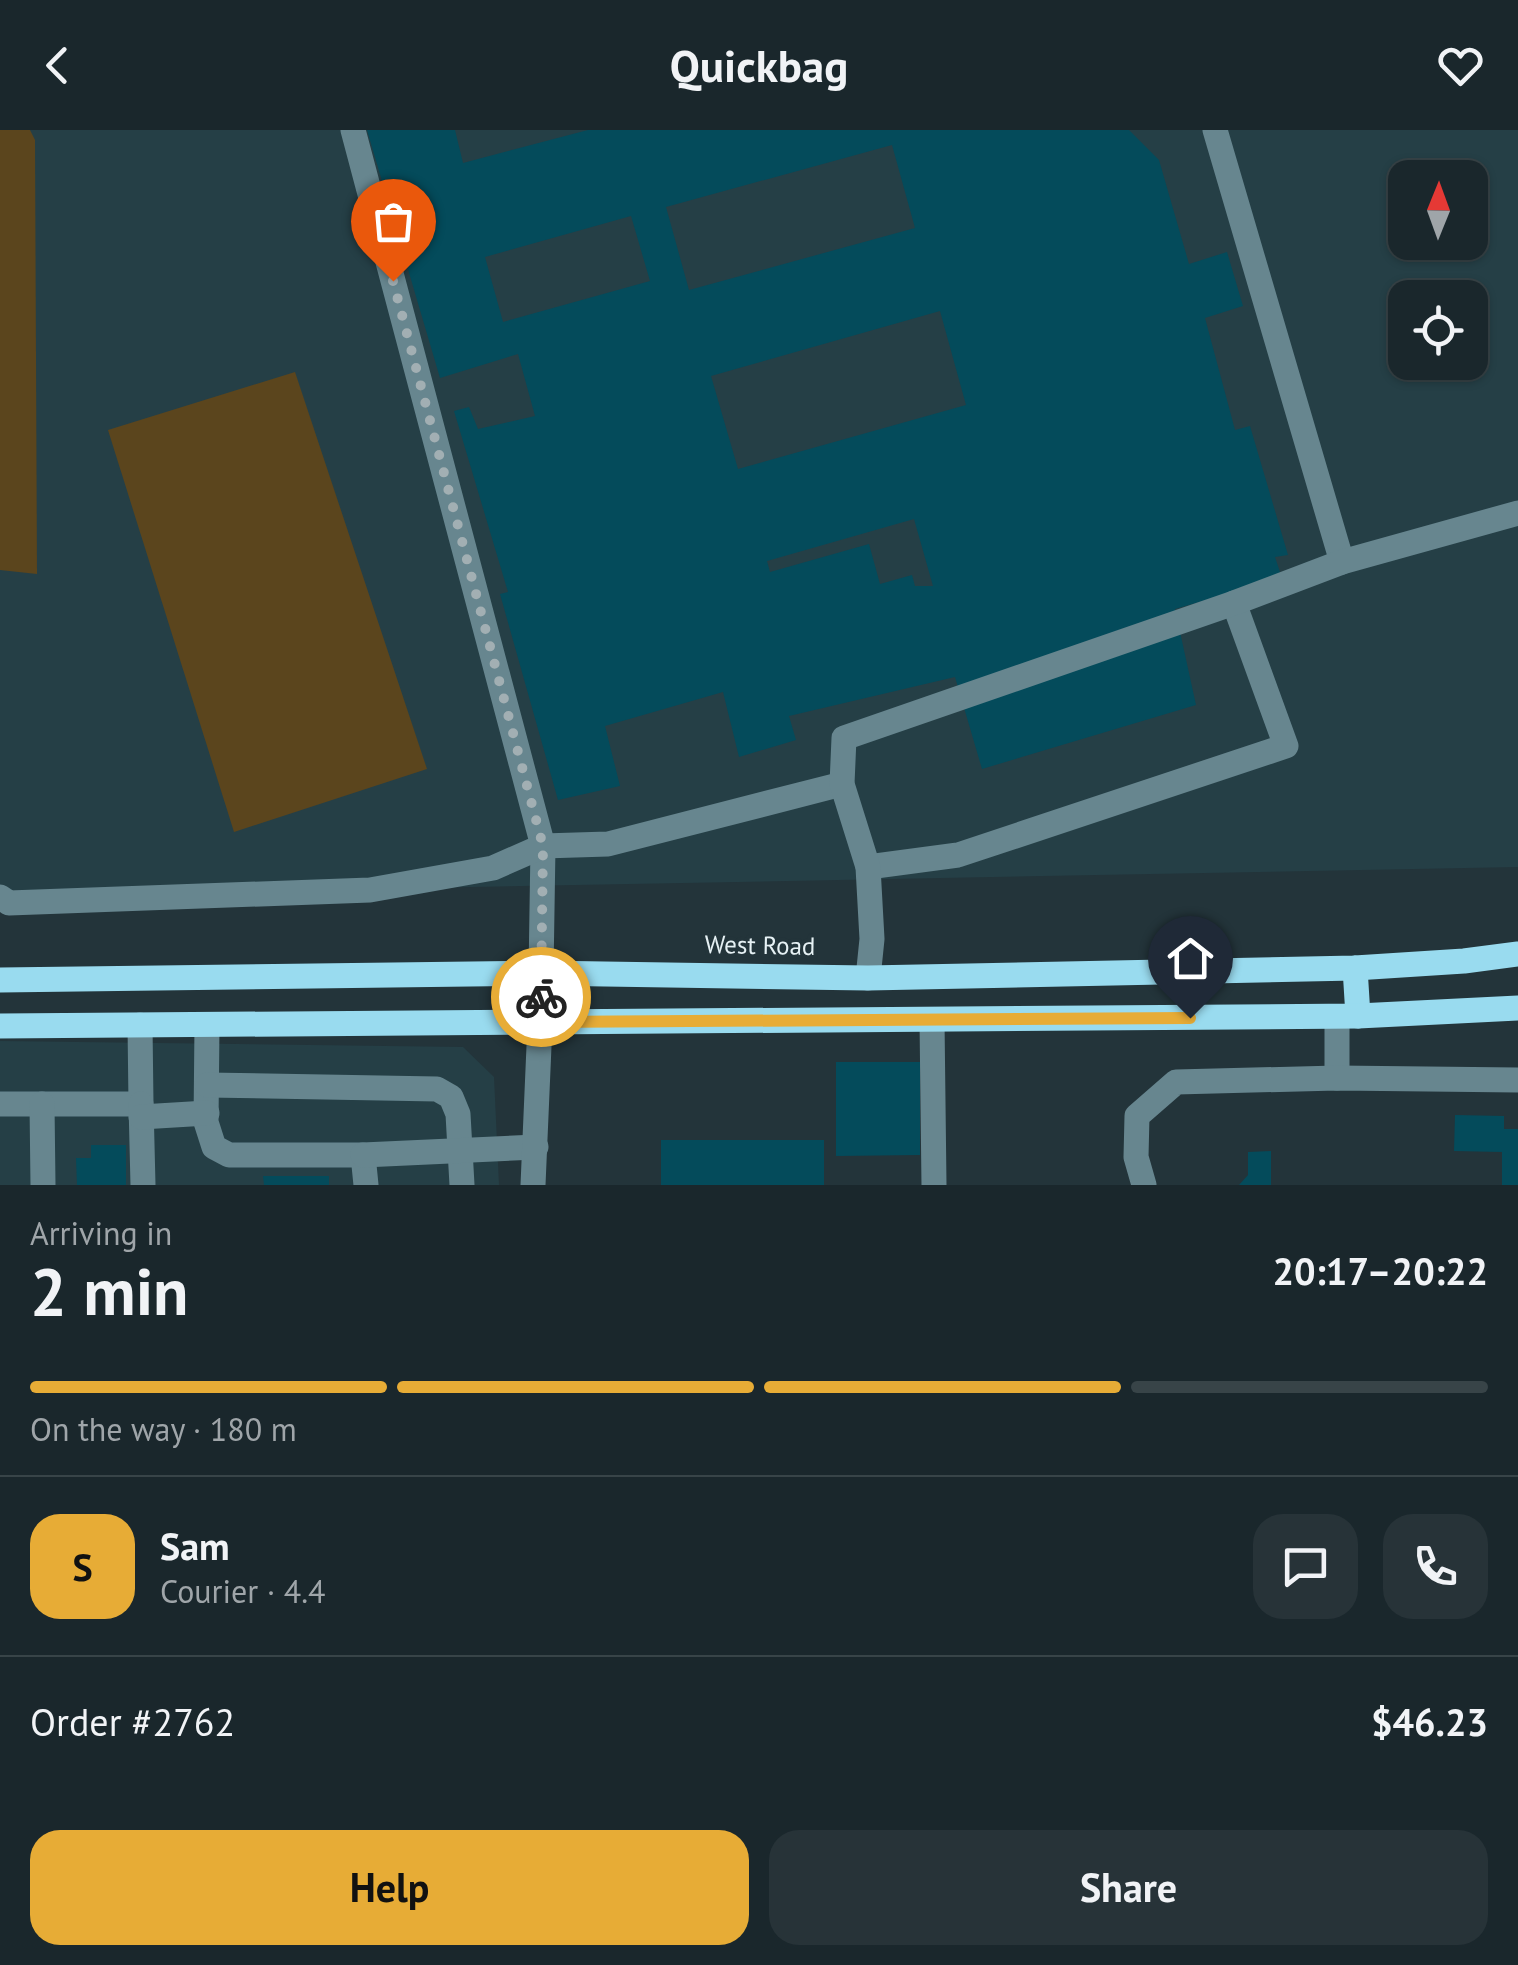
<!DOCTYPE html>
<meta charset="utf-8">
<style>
:root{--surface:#1a272c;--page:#273338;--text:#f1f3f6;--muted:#9fa5a9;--line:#384448;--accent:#e7ac36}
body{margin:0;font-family:"PT Sans",sans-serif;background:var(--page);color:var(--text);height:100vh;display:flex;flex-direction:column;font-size:38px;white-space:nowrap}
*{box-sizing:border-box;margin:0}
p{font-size:32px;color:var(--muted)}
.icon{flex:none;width:55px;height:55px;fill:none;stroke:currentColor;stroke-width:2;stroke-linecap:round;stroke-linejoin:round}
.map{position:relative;height:1055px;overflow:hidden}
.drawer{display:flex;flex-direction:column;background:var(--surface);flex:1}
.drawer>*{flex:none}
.needle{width:65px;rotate:1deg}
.fabs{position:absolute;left:1388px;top:30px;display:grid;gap:20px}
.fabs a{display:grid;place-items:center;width:100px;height:100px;border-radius:20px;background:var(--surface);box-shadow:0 2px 8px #0004,0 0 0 2px var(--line);font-size:50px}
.pin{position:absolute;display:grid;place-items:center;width:85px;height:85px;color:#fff;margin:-102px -42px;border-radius:50% 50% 50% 0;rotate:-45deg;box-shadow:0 0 10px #0007}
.pin .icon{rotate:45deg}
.courier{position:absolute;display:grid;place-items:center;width:100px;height:100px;margin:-50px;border:8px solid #e7ac36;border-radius:50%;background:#fff;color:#222;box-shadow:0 2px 12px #0007}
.head em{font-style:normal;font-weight:600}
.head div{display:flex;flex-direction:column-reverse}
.head{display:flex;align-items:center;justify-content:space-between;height:170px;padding:0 30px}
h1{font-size:65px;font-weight:600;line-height:75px}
.bar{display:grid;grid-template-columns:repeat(4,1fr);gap:15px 10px;align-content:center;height:120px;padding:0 30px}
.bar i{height:12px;border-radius:8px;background:var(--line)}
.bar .on{background:var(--accent)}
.bar p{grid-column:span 4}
.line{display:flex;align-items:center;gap:25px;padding:0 30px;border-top:2px solid var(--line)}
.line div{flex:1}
.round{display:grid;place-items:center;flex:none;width:105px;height:105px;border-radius:30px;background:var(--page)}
.primary-button{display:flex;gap:20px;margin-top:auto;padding:20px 30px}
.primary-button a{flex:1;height:115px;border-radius:30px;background:var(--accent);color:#111;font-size:40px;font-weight:600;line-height:115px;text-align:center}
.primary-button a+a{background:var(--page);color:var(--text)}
header{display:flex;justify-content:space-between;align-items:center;height:130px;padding:0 30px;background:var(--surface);font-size:45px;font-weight:600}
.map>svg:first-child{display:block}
.built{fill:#253f46;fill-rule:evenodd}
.green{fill:#5b451d}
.building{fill:#044b5b;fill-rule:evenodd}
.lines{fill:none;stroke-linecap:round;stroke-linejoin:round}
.minor{stroke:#67868f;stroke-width:25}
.major{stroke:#99dbef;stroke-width:25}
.done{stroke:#a2afb3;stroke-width:10;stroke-dasharray:0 18}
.route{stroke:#e7ac36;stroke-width:12}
.labels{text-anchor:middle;stroke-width:8;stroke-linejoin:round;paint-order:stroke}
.street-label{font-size:25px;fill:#e6f1f4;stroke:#23343a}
</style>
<header><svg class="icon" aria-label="back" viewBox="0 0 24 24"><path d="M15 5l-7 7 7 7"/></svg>Quickbag<svg class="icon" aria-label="heart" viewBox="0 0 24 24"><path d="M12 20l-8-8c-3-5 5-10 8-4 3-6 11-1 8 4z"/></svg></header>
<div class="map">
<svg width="1518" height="1055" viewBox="0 0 1518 1055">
<rect width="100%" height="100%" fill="#23343a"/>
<!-- built -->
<g class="built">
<path d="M0 0H1518V737L0 766ZM1405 48H1470V112H1405ZM1405 168H1470V232H1405Z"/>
<polygon points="0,911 463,917 494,947 499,1055 0,1055"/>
</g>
<!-- green -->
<g class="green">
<polygon points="0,0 30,0 35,10 37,444 0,440"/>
<polygon points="295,242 427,639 234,702 108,300"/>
</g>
<!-- building -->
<g class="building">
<path d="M367 0H455L463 33 588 0H1129L1159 30 1189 134 1227 122 1243 176 1205 188 1235 300 1250 296 1288 425 1275 427 1282 448 1175 479 1196 575 982 639 955 547 789 586 796 610 739 627 723 562 605 596 620 656 558 670 500 464 508 462 454 281 469 277 478 299 535 286 518 224 440 248ZM892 15 915 98 689 160 666 77ZM631 86 650 151 503 192 485 127ZM940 181 966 275 738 339 711 246ZM914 389 933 456H915L912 445 880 454 869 414 770 442 767 431Z"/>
<polygon points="836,932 920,932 920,1025 836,1026"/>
<polygon points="1455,985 1504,986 1504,999 1518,999 1518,1055 1502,1055 1502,1022 1454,1021"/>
<rect x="661" y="1010" width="163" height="45"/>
<polygon points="91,1015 126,1015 126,1055 77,1055 76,1028 91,1028"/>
<polygon points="1271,1021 1271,1055 1239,1055 1248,1045 1248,1022"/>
<polygon points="263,1046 329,1046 329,1055 264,1055"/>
</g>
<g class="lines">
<!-- minor -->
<g class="minor">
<polyline points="353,0 543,716 541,843"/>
<polyline points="1215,0 1342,432"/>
<polyline points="868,737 958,725 1286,616 1234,473"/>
<polyline points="0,767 9,773 370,760 493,738 543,716 608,714 842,654"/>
<polyline points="868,848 872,809 868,737 842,654 844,608 1234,473 1342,432 1518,383"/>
<polyline points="1337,887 1337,948"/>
<polyline points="932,890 934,1055"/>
<polyline points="207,895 206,992 214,1017 229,1025 363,1025 366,1055"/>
<polyline points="207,955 437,959 451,967 458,984 462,1055"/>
<polyline points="0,974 141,974 140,895"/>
<polyline points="42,974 43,1055"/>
<polyline points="141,974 143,1055"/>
<polyline points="141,987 207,983"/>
<polyline points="363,1025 536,1017"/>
<polyline points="533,1055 540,893"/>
<polyline points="1144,1055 1136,1027 1137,986 1176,952 1337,948 1518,950"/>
</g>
<!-- major -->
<g class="major">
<polyline points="1355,838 1358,886"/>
<polyline points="0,850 541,843 868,848 1355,838 1464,831 1518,824"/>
<polyline points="540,893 541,843"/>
<polyline points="0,896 1358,886 1518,878"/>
</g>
</g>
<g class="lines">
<!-- done -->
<polyline class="done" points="393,151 543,716 541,867"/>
<!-- route -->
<polyline class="route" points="541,867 540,892 1190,888"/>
</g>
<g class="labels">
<!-- street labels -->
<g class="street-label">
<text transform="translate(760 815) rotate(1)" y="9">West Road</text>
</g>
</g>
</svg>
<div class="fabs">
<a><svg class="needle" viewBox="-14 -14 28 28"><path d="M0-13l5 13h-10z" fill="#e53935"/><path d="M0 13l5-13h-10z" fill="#9fa5a9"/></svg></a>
<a><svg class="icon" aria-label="locate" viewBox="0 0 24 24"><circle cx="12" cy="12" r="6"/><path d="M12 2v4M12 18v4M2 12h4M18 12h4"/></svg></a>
</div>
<div class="pin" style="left:393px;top:151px;background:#ea580c"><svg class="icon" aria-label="bag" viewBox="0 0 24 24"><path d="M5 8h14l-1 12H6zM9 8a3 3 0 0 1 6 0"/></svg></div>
<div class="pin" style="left:1190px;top:888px;background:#1f2937"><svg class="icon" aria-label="home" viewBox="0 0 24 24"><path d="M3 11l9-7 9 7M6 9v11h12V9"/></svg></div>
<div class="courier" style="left:541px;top:867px"><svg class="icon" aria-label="bike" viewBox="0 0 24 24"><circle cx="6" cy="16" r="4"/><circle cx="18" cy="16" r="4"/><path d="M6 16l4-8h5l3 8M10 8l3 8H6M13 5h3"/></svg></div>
</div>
<section class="drawer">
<div class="head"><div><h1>2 min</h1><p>Arriving in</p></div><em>20:17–20:22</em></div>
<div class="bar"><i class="on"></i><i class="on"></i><i class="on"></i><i></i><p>On the way · 180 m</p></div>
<div class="line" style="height:180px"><b class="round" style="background:var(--accent);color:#111">S</b><div><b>Sam</b><p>Courier · 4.4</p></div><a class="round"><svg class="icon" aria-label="chat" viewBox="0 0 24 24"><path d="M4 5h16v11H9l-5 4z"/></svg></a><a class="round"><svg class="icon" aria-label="phone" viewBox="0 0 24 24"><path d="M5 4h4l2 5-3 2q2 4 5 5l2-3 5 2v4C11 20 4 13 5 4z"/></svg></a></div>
<div class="line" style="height:130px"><div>Order #2762</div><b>$46.23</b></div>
<div class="primary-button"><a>Help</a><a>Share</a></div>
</section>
